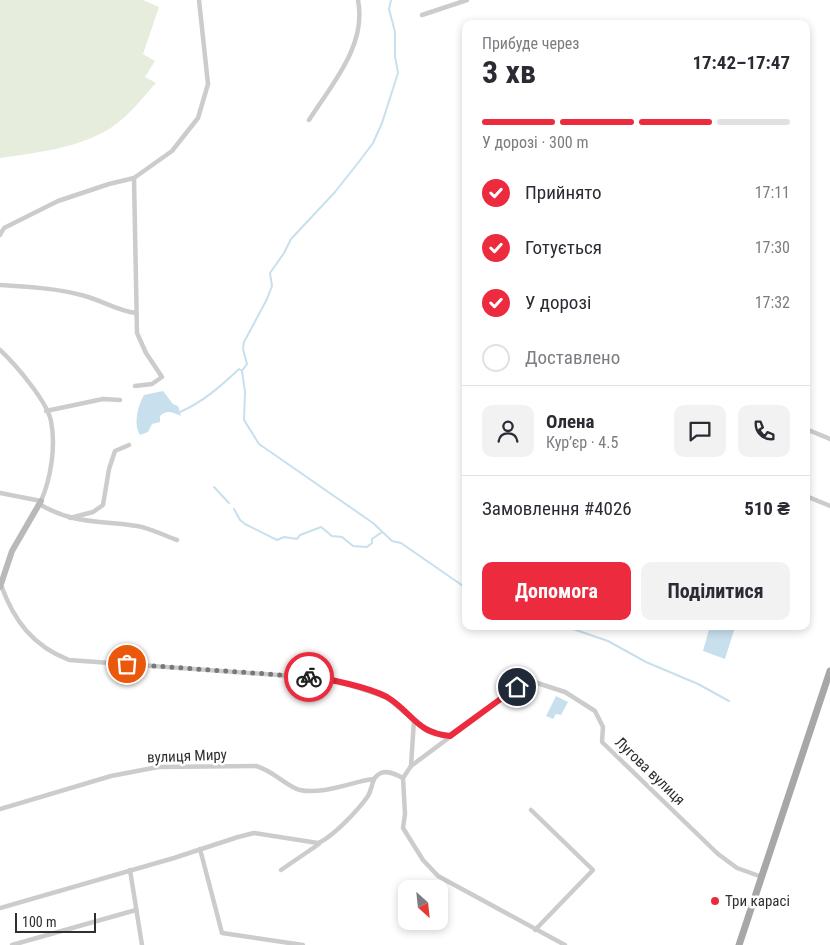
<!DOCTYPE html>
<html lang="uk">
<meta charset="utf-8">
<style>
:root{--surface:#fff;--page:#f2f2f3;--text:#2b2b33;--muted:#7c7c81;--line:#e1e1e2;--accent:#ec2b3f}
body{margin:0;font-family:"Roboto Condensed",sans-serif;background:var(--page);color:var(--text);height:100vh;display:flex;flex-direction:column;font-size:19px;white-space:nowrap}
*{box-sizing:border-box;margin:0}
p{font-size:16px;color:var(--muted)}
.icon{flex:none;width:28px;height:28px;fill:none;stroke:currentColor;stroke-width:2;stroke-linecap:round;stroke-linejoin:round}
.map{position:relative;flex:1;overflow:hidden}
.panel{position:absolute;left:462px;top:20px;width:348px;height:610px;display:flex;flex-direction:column;background:var(--surface);border-radius:10px;box-shadow:0 2px 8px #0003}
.panel>*{flex:none}
.needle{width:32px;rotate:153deg}
.tools{position:absolute;left:398px;top:880px;display:grid;gap:10px}
.tools a{display:grid;place-items:center;width:50px;height:50px;border-radius:10px;background:var(--surface);box-shadow:0 2px 8px #0003;font-size:25px}
.scale{position:absolute;left:15px;bottom:12px;width:81px;box-sizing:border-box;padding-left:5px;border:2px solid #2f2f2f;border-top:0;font-size:14px;line-height:18px;white-space:nowrap;color:#2f2f2f;-webkit-text-stroke:4px #fff;paint-order:stroke}
.pin{position:absolute;display:grid;place-items:center;width:42px;height:42px;color:#fff;margin:-21px;border:2px solid #fff;border-radius:50%;box-shadow:0 1px 5px #0007}
.courier{position:absolute;display:grid;place-items:center;width:50px;height:50px;margin:-25px;border:4px solid #ec2b3f;border-radius:50%;background:#fff;color:#222;box-shadow:0 1px 6px #0007}
.summary em{font-style:normal;font-weight:700}
.summary div{display:flex;flex-direction:column-reverse}
.summary{display:flex;align-items:center;justify-content:space-between;height:85px;padding:0 20px}
h1{font-size:32px;font-weight:700;line-height:38px}
.bar{display:grid;grid-template-columns:repeat(4,1fr);gap:8px 5px;align-content:center;height:60px;padding:0 20px}
.bar i{height:6px;border-radius:4px;background:var(--line)}
.bar .on{background:var(--accent)}
.bar p{grid-column:span 4}
.line{display:flex;align-items:center;gap:12px;padding:0 20px;border-top:1px solid var(--line)}
.line div{flex:1}
.round{display:grid;place-items:center;flex:none;width:52px;height:52px;border-radius:10px;background:var(--page)}
ol{padding:0 20px;list-style:none}
li{display:flex;align-items:center;gap:15px;height:55px}
li p{margin-inline-start:auto}
li .icon{padding:5px;border-radius:50%;background:var(--accent);color:#fff;stroke-width:4}
li:last-child{color:var(--muted)}
li i{width:28px;height:28px;border:2px solid var(--line);border-radius:50%}
.primary-button{display:flex;gap:10px;margin-top:auto;padding:10px 20px}
.primary-button a{flex:1;height:58px;border-radius:10px;background:var(--accent);color:#fff;font-size:20px;font-weight:700;line-height:58px;text-align:center}
.primary-button a+a{background:var(--page);color:var(--text)}
.map>svg:first-child{display:block}
.green{fill:#e6eddc}
.water{fill:#c8e0ed}
.lines{fill:none;stroke-linecap:round;stroke-linejoin:round}
.stream{stroke:#c8e0ed;stroke-width:2}
.street{stroke:#ccc;stroke-width:4.5}
.secondary{stroke:#b9b9b9;stroke-width:6}
.primary{stroke:#a7a7a7;stroke-width:7}
.done{stroke:#787878;stroke-width:5;stroke-dasharray:0 9}
.route{stroke:#ec2b3f;stroke-width:6}
.poi-dot{fill:#ec2b3f;stroke:#fff;stroke-width:2}
.labels{text-anchor:middle;stroke-width:5;stroke-linejoin:round;paint-order:stroke}
.street-label{font-size:15px;fill:#2f2f2f;stroke:#fff}
.poi-label{font-size:15px;fill:#2f2f2f;stroke:#fff;text-anchor:start}
</style>
<div class="map">
<svg width="830" height="945" viewBox="0 0 830 945">
<rect width="100%" height="100%" fill="#fff"/>
<!-- green -->
<path class="green" d="M0 0H143L159 7 143 54 155 61 145 77 156 83C140 101 124 122 102 133 71 149 34 153 0 158Z"/>
<!-- water -->
<g class="water">
<path d="M163 391 173 404 178 406 181 416C172 413 169 409 160 416V422L152 424 148 432 140 435C133 424 138 405 144 395Z"/>
<polygon points="710,626 735,627 725,659 703,651"/>
<polygon points="556,696 568,702 561,715 556,714 553,719 546,716"/>
</g>
<g class="lines">
<!-- stream -->
<g class="stream">
<polyline points="391,0 389,9 395,32 395,56 398,73 382,123 373,143 358,163 335,192 291,239 284,253 270,273 272,286 267,299 244,342 243,349 247,364 242,371 245,392 244,420 259,444 373,523 392,541 401,543 466,588"/>
<path d="M180 412C203 402 221 386 239 369L242 371"/>
<polyline points="214,487 229,503"/>
<polyline points="234,509 240,520 245,524 277,540 284,537 297,539 300,535 321,527 332,536 342,537 353,546 367,547 372,543 372,539 382,532"/>
<polyline points="564,626 608,641 646,662 698,684 729,701"/>
</g>
<!-- street -->
<g class="street">
<polyline points="422,15 467,0"/>
<path d="M309 120C332 84 367 45 358 0"/>
<polyline points="134,178 137,333 146,353 162,377 152,384 135,386"/>
<polyline points="0,235 4,228 58,201 109,184 134,178 172,151 198,118 208,84 199,0"/>
<path d="M0 285C28 287 57 288 85 296 103 301 118 311 136 313"/>
<path d="M0 350C15 364 47 401 51 421 56 446 51 478 41 501L0 493"/>
<polyline points="46,411 103,399 120,400"/>
<polyline points="806,429 830,439"/>
<polyline points="806,496 830,506"/>
<path d="M39 504C75 525 99 520 137 526 150 528 165 536 177 540"/>
<polyline points="70,518 93,512 103,505 109,469 115,451 129,445"/>
<path d="M1 585C14 621 33 646 69 660L332 679 386 697 427 731 450 736"/>
<polyline points="414,720 411,766 403,778 405,814 403,828 423,860 438,876 565,945"/>
<polyline points="411,766 517,687 531,681 565,692 595,711 603,727 602,742 718,854 737,868 762,877"/>
<path d="M0 809 111 776 158 767 256 766C274 771 287 787 300 790 323 795 351 782 373 779"/>
<polyline points="531,810 593,870 535,930"/>
<polyline points="200,849 222,933 303,945"/>
<polyline points="130,870 142,945"/>
<polyline points="281,870 319,844"/>
<path d="M0 908 174 858 238 837 254 833 318 843C333 837 359 809 368 796 373 788 371 777 381 773 388 770 397 775 403 778"/>
<polyline points="12,945 136,910"/>
</g>
<!-- secondary -->
<polyline class="secondary" points="0,587 12,551 41,501"/>
<!-- primary -->
<polyline class="primary" points="739,945 830,671"/>
</g>
<g class="lines">
<!-- done -->
<polyline class="done" points="127,664 309,677"/>
<!-- route -->
<path class="route" d="M309 677C330 679 368 687 387 697 412 712 416 733 450 736L517 687"/>
</g>
<!-- markers -->
<circle class="poi-dot" cx="715" cy="901" r="5"/>
<g class="labels">
<!-- street labels -->
<g class="street-label">
<text transform="translate(187 756) rotate(-2)" y="5">вулиця Миру</text>
<text transform="translate(650 771) rotate(44)" y="5">Лугова вулиця</text>
</g>
<!-- poi labels -->
<g class="poi-label">
<text x="725" y="906">Три карасі</text>
</g>
</g>
</svg>
<div class="tools">
<a><svg class="needle" viewBox="-14 -14 28 28"><path d="M0-13l5 13h-10z" fill="#e53935"/><path d="M0 13l5-13h-10z" fill="#7c7c81"/></svg></a>
</div>
<div class="scale">100 m</div>
<div class="pin" style="left:127px;top:664px;background:#ea580c"><svg class="icon" aria-label="bag" viewBox="0 0 24 24"><path d="M5 8h14l-1 12H6zM9 8a3 3 0 0 1 6 0"/></svg></div>
<div class="pin" style="left:517px;top:687px;background:#1f2937"><svg class="icon" aria-label="home" viewBox="0 0 24 24"><path d="M3 11l9-7 9 7M6 9v11h12V9"/></svg></div>
<div class="courier" style="left:309px;top:677px"><svg class="icon" aria-label="bike" viewBox="0 0 24 24"><circle cx="6" cy="16" r="4"/><circle cx="18" cy="16" r="4"/><path d="M6 16l4-8h5l3 8M10 8l3 8H6M13 5h3"/></svg></div>
<section class="panel">
<div class="summary"><div><h1>3 хв</h1><p>Прибуде через</p></div><em>17:42–17:47</em></div>
<div class="bar"><i class="on"></i><i class="on"></i><i class="on"></i><i></i><p>У дорозі · 300 m</p></div>
<ol>
<li><svg class="icon" aria-label="check" viewBox="0 0 24 24"><path d="M5 12l5 5 9-10"/></svg>Прийнято<p>17:11</p></li>
<li><svg class="icon" aria-label="check" viewBox="0 0 24 24"><path d="M5 12l5 5 9-10"/></svg>Готується<p>17:30</p></li>
<li><svg class="icon" aria-label="check" viewBox="0 0 24 24"><path d="M5 12l5 5 9-10"/></svg>У дорозі<p>17:32</p></li>
<li><i></i>Доставлено</li>
</ol>
<div class="line" style="height:90px"><a class="round"><svg class="icon" aria-label="person" viewBox="0 0 24 24"><circle cx="12" cy="8" r="4"/><path d="M4 21q1-7 8-7t8 7"/></svg></a><div><b>Олена</b><p>Кур’єр · 4.5</p></div><a class="round"><svg class="icon" aria-label="chat" viewBox="0 0 24 24"><path d="M4 5h16v11H9l-5 4z"/></svg></a><a class="round"><svg class="icon" aria-label="phone" viewBox="0 0 24 24"><path d="M5 4h4l2 5-3 2q2 4 5 5l2-3 5 2v4C11 20 4 13 5 4z"/></svg></a></div>
<div class="line" style="height:65px"><div>Замовлення #4026</div><b>510 ₴</b></div>
<div class="primary-button"><a>Допомога</a><a>Поділитися</a></div>
</section>
</div>
